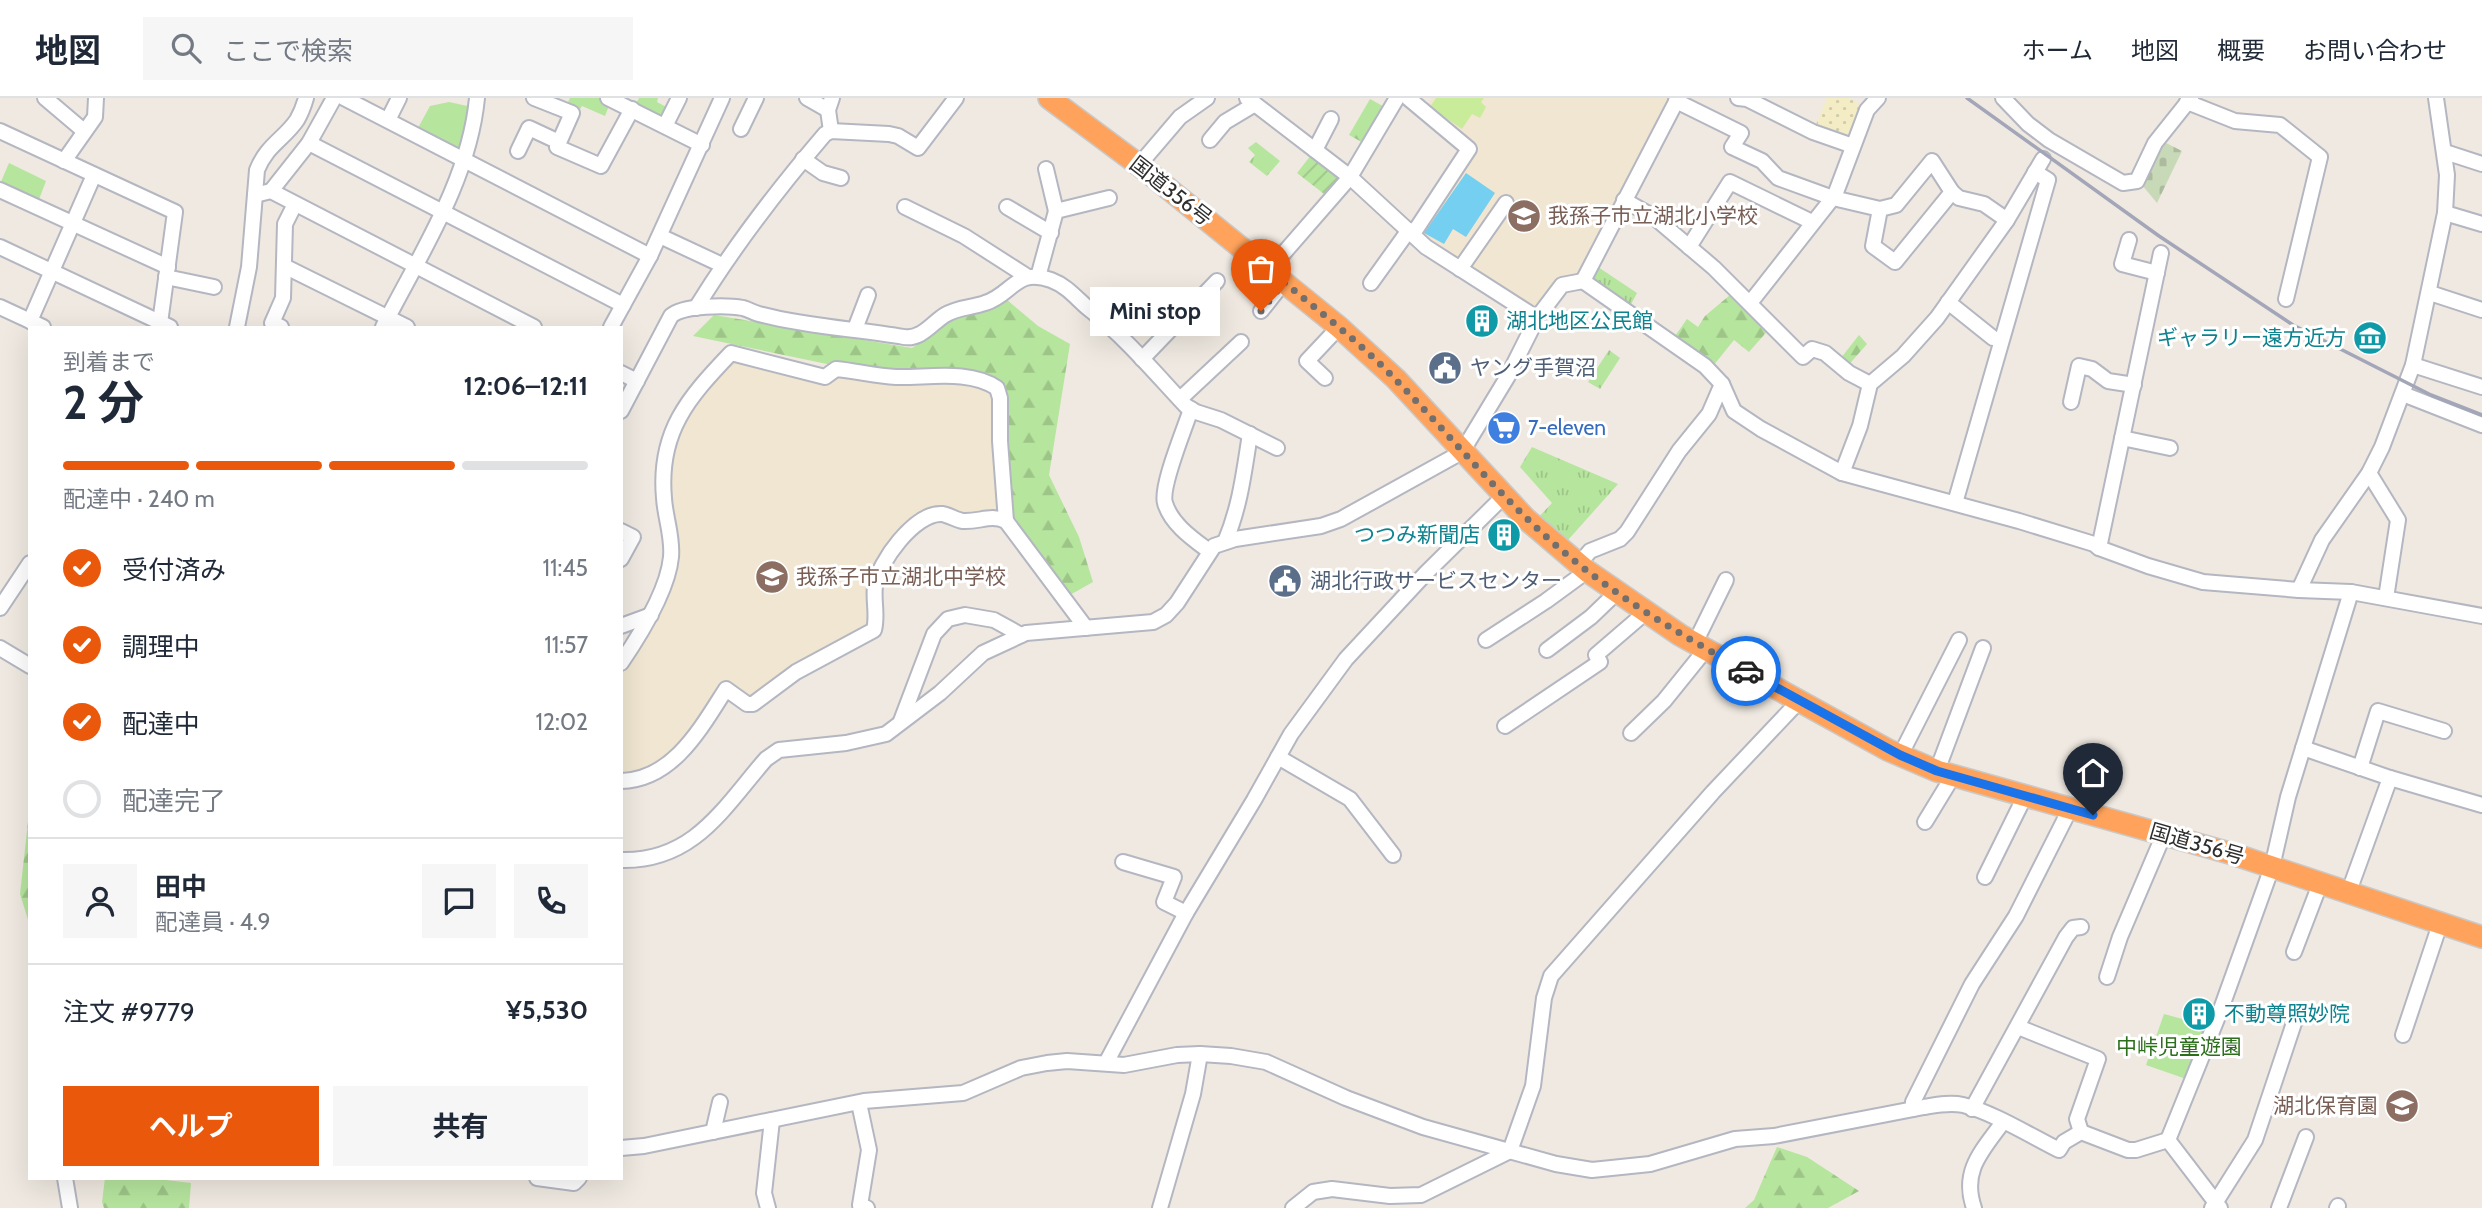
<!DOCTYPE html>
<html lang="ja">
<meta charset="utf-8">
<style>
:root{--surface:#fff;--page:#f6f6f7;--text:#1f2937;--muted:#747a83;--line:#e0e1e3;--accent:#ea580c}
body{margin:0;font-family:Cabin,"Noto Sans JP",sans-serif;background:var(--page);color:var(--text);height:100vh;display:flex;flex-direction:column;font-size:26px;white-space:nowrap}
*{box-sizing:border-box;margin:0}
p{font-size:23px;color:var(--muted)}
.icon{flex:none;width:38px;height:38px;fill:none;stroke:currentColor;stroke-width:2;stroke-linecap:round;stroke-linejoin:round}
.map{position:relative;flex:1;overflow:hidden}
.panel{position:absolute;left:28px;top:228px;width:595px;height:854px;display:flex;flex-direction:column;background:var(--surface);border-radius:0px;box-shadow:0 7px 28px #0002}
.panel>*{flex:none}
.pin{position:absolute;display:grid;place-items:center;width:60px;height:60px;color:#fff;margin:-72px -30px;border-radius:50% 50% 50% 0;rotate:-45deg;box-shadow:0 0 7px #0007}
.pin .icon{rotate:45deg}
.courier{position:absolute;display:grid;place-items:center;width:70px;height:70px;margin:-35px;border:5px solid #1a73e8;border-radius:50%;background:#fff;color:#222;box-shadow:0 2px 9px #0007}
.bubble{position:absolute;height:49px;border-radius:0px;background:var(--surface);box-shadow:0 7px 28px #0002;font-size:23px;font-weight:700;line-height:49px;text-align:center}
.overview em{font-style:normal;font-weight:700}
.overview div{display:flex;flex-direction:column-reverse}
.overview{display:flex;align-items:center;justify-content:space-between;height:119px;padding:0 35px}
h1{font-size:46px;font-weight:700;line-height:52px}
.bar{display:grid;grid-template-columns:repeat(4,1fr);gap:10px 7px;align-content:center;height:84px;padding:0 35px}
.bar i{height:9px;border-radius:5px;background:var(--line)}
.bar .selected{background:var(--accent)}
.bar p{grid-column:span 4}
.line{display:flex;align-items:center;gap:18px;padding:0 35px;border-top:2px solid var(--line)}
.line div{flex:1}
.round{display:grid;place-items:center;flex:none;width:74px;height:74px;border-radius:0px;background:var(--page)}
ol{padding:0 35px;list-style:none}
li{display:flex;align-items:center;gap:21px;height:77px}
li p{margin-inline-start:auto}
li .icon{padding:7px;border-radius:50%;background:var(--accent);color:#fff;stroke-width:4}
li:last-child{color:var(--muted)}
li i{width:38px;height:38px;border:4px solid var(--line);border-radius:50%}
.action{display:flex;gap:14px;margin-top:auto;padding:14px 35px}
.action a{flex:1;height:80px;border-radius:0px;background:var(--accent);color:#fff;font-size:28px;font-weight:700;line-height:80px;text-align:center}
.action a+a{background:var(--page);color:var(--text)}
header{display:flex;align-items:center;gap:42px;box-sizing:border-box;height:98px;padding:0 35px;background:var(--surface);border-bottom:2px solid var(--line)}
header strong{font-size:33px}
nav{display:flex;gap:38px;margin-inline-start:auto;font-size:24px}
.search{width:490px;height:63px;background:var(--page);display:flex;align-items:center;gap:18px;box-sizing:border-box;padding:0 24px;border-radius:0px;color:var(--muted);font-size:26px}
.map>svg:first-child{display:block}
.education{fill:#f0e6d1}
.grass{fill:url(#grass-tufts)}
.forest{fill:url(#forest-firs)}
.sand{fill:url(#sand-dots)}
.cemetery{fill:url(#cemetery-stones)}
.park{fill:#b6e59e}
.garden{fill:url(#garden-furrows)}
.pitch{fill:#c9ec9a}
.water{fill:#75cff0}
.lines{fill:none;stroke-linecap:round;stroke-linejoin:round}
.minor-casing{stroke:#b4b7c1;stroke-width:18}
.highway-casing{stroke:#c9c9c9;stroke-width:24}
.minor{stroke:#fff;stroke-width:14}
.highway{stroke:#ffa35c;stroke-width:21}
.rail{stroke:#a3a6b8;stroke-width:3.5}
.done{stroke:#726f6d;stroke-width:7;stroke-dasharray:0 12.6}
.route{stroke:#1a73e8;stroke-width:9}
.labels{text-anchor:middle;stroke-width:6;stroke-linejoin:round;paint-order:stroke}
.street-label{font-size:21px;fill:#2e2e2e;stroke:#fff}
.education-label{font-size:21px;fill:#785e54;stroke:#fff;text-anchor:start}
.culture-label{font-size:21px;fill:#0d838f;stroke:#fff;text-anchor:start}
.service-label{font-size:21px;fill:#4e5e75;stroke:#fff;text-anchor:start}
.shop-label{font-size:21px;fill:#366cbe;stroke:#fff;text-anchor:start}
.park-label{font-size:21px;fill:#2c6e1b;stroke:#fff}
</style>
<header>
<strong>地図</strong>
<div class="search"><svg class="icon" aria-label="search" viewBox="0 0 24 24"><circle cx="10" cy="10" r="6"/><path d="M15 15l6 6"/></svg>ここで検索</div>
<nav><a>ホーム</a><a>地図</a><a>概要</a><a>お問い合わせ</a></nav>
</header>
<div class="map">
<svg width="2482" height="1110" viewBox="0 0 2482 1110">
<defs>
<pattern id="grass-tufts" width="24" height="20" patternUnits="userSpaceOnUse" patternTransform="scale(1.75)"><rect width="24" height="20" fill="#b6e59e"/><path d="M3 7l-1-3M5 7V3M7 7l1-3M15 17l-1-3M17 17v-4M19 17l1-3" fill="none" stroke="#9dc588"/></pattern>
<pattern id="forest-firs" width="22" height="20" patternUnits="userSpaceOnUse" patternTransform="scale(1.75)"><rect width="22" height="20" fill="#b6e59e"/><path d="M5 1l3.5 6h-7zM16 11l3.5 6h-7z" fill="#9dc588"/></pattern>
<pattern id="sand-dots" width="8" height="8" patternUnits="userSpaceOnUse" patternTransform="scale(1.75)"><rect width="8" height="8" fill="#f3ecc5"/><path d="M2 2h.1M6 6h.1" fill="none" stroke="#d1cbaa" stroke-width="1.8" stroke-linecap="round"/></pattern>
<pattern id="cemetery-stones" width="16" height="16" patternUnits="userSpaceOnUse" patternTransform="scale(1.75)"><rect width="16" height="16" fill="#c8d9b8"/><path d="M2 7V4a2 2 0 0 1 4 0v3zM10 15v-3a2 2 0 0 1 4 0v3z" fill="#acbb9e"/></pattern>
<pattern id="garden-furrows" width="10" height="10" patternUnits="userSpaceOnUse" patternTransform="scale(1.75)"><rect width="10" height="10" fill="#b6e59e"/><path d="M-1 1l2-2M0 10L10 0M9 11l2-2" fill="none" stroke="#9dc588"/></pattern>
</defs>
<rect width="100%" height="100%" fill="#efe9e1"/>
<!-- education -->
<g class="education">
<polygon points="1432,0 1681,0 1583,183 1562,187 1537,212 1420,135 1480,50 1425,10"/>
<polygon points="732,259 837,275 961,283 993,293 1000,408 987,415 907,428 877,462 870,493 870,529 749,603 721,584 689,636 672,657 656,669 621,679 621,570 666,492 667,379 679,328"/>
</g>
<!-- grass -->
<g class="grass">
<polygon points="1256,44 1280,63 1267,78 1249,64 1255,57 1248,50"/>
<polygon points="1592,165 1637,195 1627,214 1583,183"/>
<polygon points="1609,252 1620,260 1600,291 1588,284"/>
<polygon points="1532,349 1618,386 1560,451 1532,426 1552,405 1520,369"/>
</g>
<!-- forest -->
<g class="forest">
<polygon points="1370,1 1390,12 1369,48 1349,37"/>
<polygon points="1736,192 1771,229 1749,254 1734,242 1709,273 1671,244 1687,221 1698,229 1705,218"/>
<polygon points="1006,201 1038,228 1070,246 1049,377 1079,439 1093,484 1068,498 1006,412 997,294 981,281 856,272 693,238 714,217 912,250 955,220 983,213"/>
<polygon points="1859,237 1867,246 1845,271 1837,265"/>
<polygon points="30,706 30,828 20,796"/>
<polygon points="1777,1049 1807,1059 1859,1093 1828,1110 1745,1110 1754,1102"/>
<polygon points="105,1080 149,1080 191,1085 189,1110 104,1110 102,1104"/>
</g>
<!-- sand -->
<polygon class="sand" points="1827,0 1850,0 1867,12 1853,48 1813,34"/>
<!-- cemetery -->
<polygon class="cemetery" points="2162,43 2182,53 2157,105 2142,87"/>
<!-- park -->
<g class="park">
<polygon points="570,0 599,0 610,5 605,18 582,8 578,14 566,8"/>
<polygon points="639,0 658,0 657,4 670,11 665,24 635,8"/>
<polygon points="449,4 472,9 464,55 418,30 430,8"/>
<polygon points="9,65 46,83 38,104 0,86"/>
<polygon points="2164,916 2208,928 2189,982 2146,967"/>
</g>
<!-- garden -->
<polygon class="garden" points="1315,52 1350,79 1328,99 1297,75"/>
<!-- pitch -->
<polygon class="pitch" points="1436,0 1484,0 1481,4 1486,9 1480,20 1472,16 1462,31 1430,9"/>
<!-- water -->
<polygon class="water" points="1466,75 1495,95 1466,139 1453,131 1444,146 1424,135"/>
<g class="lines">
<!-- minor casing -->
<g class="minor-casing">
<g id="minor">
<polyline points="45,0 84,33"/>
<polyline points="344,0 650,158"/>
<polyline points="534,0 572,15 557,49 601,68 632,11"/>
<polyline points="608,0 702,47"/>
<polyline points="807,0 828,12"/>
<polyline points="1247,0 1350,79 1426,149 1537,220"/>
<polyline points="1408,0 1469,51 1413,136"/>
<polyline points="1738,0 1747,1 1813,34 1853,48"/>
<polyline points="2003,0 2028,26 2049,42 2123,85 2137,83 2155,45 2191,0"/>
<polyline points="1676,3 1741,35 1732,49 1762,63 1778,80 1833,100 1880,111 1873,148 1895,164 1952,94 1932,63 1896,107 1880,111"/>
<polyline points="2187,4 2235,23 2280,27 2320,59 2286,201"/>
<polyline points="388,22 399,0"/>
<polyline points="665,28 679,0"/>
<polyline points="741,31 756,0"/>
<polyline points="0,33 175,114 160,225"/>
<polyline points="831,33 828,12 832,0"/>
<polyline points="1210,42 1225,24 1255,6"/>
<polyline points="309,45 623,207"/>
<polyline points="1315,52 1331,21"/>
<polyline points="518,53 529,30 559,44"/>
<polyline points="2445,54 2482,66"/>
<polyline points="803,61 823,75 841,80"/>
<polyline points="64,63 95,19 96,0"/>
<polyline points="1139,67 1180,19 1207,0"/>
<polyline points="1046,71 1056,113"/>
<polyline points="0,92 168,169"/>
<polyline points="271,93 309,45 334,0"/>
<polyline points="1952,94 1959,100 1984,106 2007,122"/>
<polyline points="255,97 271,93 534,229"/>
<polyline points="1624,102 1654,119 1714,170 1803,259 1812,251 1825,255 1849,275 1870,286"/>
<polyline points="905,109 964,138 1028,179"/>
<polyline points="1007,109 1051,135"/>
<polyline points="2445,115 2482,126"/>
<polyline points="660,138 722,167"/>
<polyline points="2129,142 2122,166 2157,175"/>
<polyline points="0,149 170,229"/>
<polyline points="1689,149 1730,84 1812,124"/>
<polyline points="284,168 407,229"/>
<polyline points="1460,171 1506,105"/>
<polyline points="1269,172 1350,79 1397,0"/>
<polyline points="166,179 214,189"/>
<polyline points="1038,179 1056,113 1109,100"/>
<polyline points="1583,183 1678,0"/>
<polyline points="1371,185 1409,132"/>
<polyline points="2430,195 2482,212"/>
<polyline points="1948,204 1993,240"/>
<polyline points="1750,205 1835,97 1867,12 1878,0"/>
<polyline points="0,209 43,229"/>
<path d="M696 210C734 148 778 91 825 36L831 33 889 36 898 38 918 50 956 0"/>
<polyline points="1261,213 1284,184"/>
<polyline points="30,223 94,77"/>
<path d="M237 229 249 169 257 72C267 47 284 41 297 22 301 15 304 7 306 0"/>
<polyline points="281,229 272,225 283,200 285,126 295,106"/>
<path d="M383 229C420 156 469 83 477 0"/>
<polyline points="611,229 650,158 722,0"/>
<polyline points="855,231 868,197"/>
<polyline points="1142,261 1217,183"/>
<polyline points="2413,267 2482,289"/>
<polyline points="621,275 637,283"/>
<polyline points="1325,280 1307,263 1339,229"/>
<polyline points="1722,286 1734,313 1761,331 1842,375 2019,423 2094,446 2099,450 2148,468 2203,484 2299,492 2322,442 2369,375 2382,349 2413,267 2445,115 2447,77 2436,0"/>
<polyline points="2403,296 2482,327"/>
<polyline points="1180,301 1241,244"/>
<polyline points="2071,304 2079,268 2092,271 2108,283 2134,287"/>
<path d="M1191 311C1185 330 1160 389 1165 405 1171 426 1193 441 1209 453"/>
<path d="M621 313 671 218C683 207 727 207 743 210 750 212 756 216 763 217 809 229 858 231 904 239 921 242 932 225 945 217 958 209 971 210 985 205 1012 197 1016 169 1051 182 1067 188 1076 200 1089 211 1125 239 1155 275 1186 308L1196 314 1221 322 1277 350"/>
<polyline points="2122,340 2170,350"/>
<polyline points="1842,375 1860,328 1870,286 1903,258 1937,220 2007,122 2043,61"/>
<polyline points="2369,375 2398,422 2386,500"/>
<polyline points="1955,405 2048,82 2035,74"/>
<polyline points="621,433 633,439 621,461"/>
<path d="M1225 444C1240 409 1244 374 1250 336"/>
<polyline points="2099,450 2161,155"/>
<polyline points="2299,492 2351,494 2482,518"/>
<polyline points="0,510 30,465"/>
<polyline points="621,528 651,517"/>
<polyline points="1486,542 1546,503 1587,473"/>
<polyline points="1695,545 1726,482"/>
<polyline points="0,550 30,568"/>
<polyline points="1547,552 1591,519 1617,494"/>
<path d="M621 565C640 537 668 492 671 459 673 439 665 419 664 400 658 334 688 300 731 255L825 279 836 271C856 273 876 278 896 279 927 280 969 271 997 290L1000 300V343L1006 423"/>
<polyline points="901,623 934,536 948,521 965,517 994,522 1021,537"/>
<polyline points="1505,628 1600,564 1596,557 1646,514"/>
<polyline points="1631,635 1664,603 1706,551"/>
<polyline points="2303,650 2390,680 2482,707"/>
<polyline points="1900,658 1959,542"/>
<polyline points="1278,659 1350,701 1393,757"/>
<polyline points="2360,670 2378,613 2444,633"/>
<polyline points="1937,673 1983,550"/>
<path d="M621 683C673 682 701 630 726 591L747 606H753L796 574 874 532C878 517 873 503 875 488 878 465 915 414 942 416 949 417 956 422 963 423 980 424 990 416 1006 423L1086 530"/>
<polyline points="1925,724 1953,678"/>
<path d="M621 762C694 764 724 709 766 661L779 652 846 645 886 636 940 595 983 555 1026 535 1153 524 1166 517 1177 505 1214 448 1235 441 1321 428 1341 421 1462 354 1508 278 1537 220 1562 187 1583 183 1705 268 1722 286 1709 316 1679 353 1627 434 1620 441 1590 453 1579 466"/>
<polyline points="1123,764 1174,779 1164,804 1186,815"/>
<polyline points="1985,779 2025,698"/>
<polyline points="2348,796 2390,680"/>
<polyline points="2294,854 2320,786"/>
<polyline points="2107,879 2120,839 2164,736"/>
<polyline points="2018,929 2098,961 2077,1021 2081,1034"/>
<polyline points="2403,937 2440,826"/>
<polyline points="1106,965 1186,815 1254,702 1291,636 1346,561 1426,475 1504,398"/>
<polyline points="859,1005 869,1052 860,1107 867,1110"/>
<polyline points="1913,1011 1913,1004 1972,886 2016,818 2070,711"/>
<polyline points="1972,1011 2066,839 2073,830 2081,829"/>
<polyline points="713,1034 720,1004"/>
<polyline points="2168,1042 2221,911 2272,769 2288,699 2351,494"/>
<polyline points="2168,1042 2220,1110"/>
<path d="M621 1050 644 1048 864 1003 963 995 1021 970 1047 965 1067 963 1124 967 1177 957 1200 956 1231 958 1266 964 1346 1000 1423 1029 1556 1066 1592 1072 1650 1066 1735 1041 1774 1038 1924 1009C1936 1007 1950 1004 1963 1007 1992 1014 2031 1038 2059 1052L2064 1044 2081 1034 2128 1052H2136L2168 1042"/>
<polyline points="65,1080 70,1110"/>
<polyline points="537,1080 574,1085 579,1080"/>
<polyline points="768,1110 764,1095 772,1022"/>
<polyline points="1160,1110 1193,996 1200,956"/>
<polyline points="1293,1110 1313,1094 1332,1091 1390,1098 1421,1097 1510,1053 1533,988 1544,900 1551,878 1713,694 1800,602"/>
<path d="M1974 1110C1961 1073 1982 1053 2003 1024"/>
<polyline points="2212,1110 2255,1042 2298,913"/>
<polyline points="2279,1110 2306,1039"/>
<polyline points="2337,1110 2338,1108"/>
</g>
</g>
<!-- highway casing -->
<g class="highway-casing">
<polyline id="highway" points="1049,0 1139,67 1339,229 1396,281 1526,421 1587,473 1680,537 1888,652 1937,673 2233,756 2482,839"/>
</g>
<!-- minor -->
<use href="#minor" class="minor"/>
<!-- highway -->
<use href="#highway" class="highway"/>
<!-- rail -->
<polyline class="rail" points="1967,0 2159,138 2293,227 2431,297 2482,317"/>
</g>
<g class="lines">
<!-- done -->
<path class="done" d="M1261 213 1284 184C1322 216 1362 246 1396 282 1451 338 1500 399 1559 450 1616 499 1681 537 1746 573"/>
<!-- route -->
<polyline class="route" points="1746,573 1900,657 1937,673 2093,717"/>
</g>
<!-- icons -->
<defs>
<g id="school-disc" transform="scale(1.75)"><circle r="9.5" fill="#8d6e63" stroke="#fff"/><path d="M0-5L7-2L0 1L-7-2ZM-4 1L0 2.5L4 1V4Q0 6-4 4Z" fill="#fff"/></g>
<g id="building-disc" transform="scale(1.75)"><circle r="9.5" fill="#0f9aa8" stroke="#fff"/><path d="M-4-6H4V6H1V3H-1V6H-4ZM-2.5-4.3h1.7v1.8h-1.7ZM.8-4.3h1.7v1.8H.8ZM-2.5-1h1.7V.8h-1.7ZM.8-1h1.7V.8H.8Z" fill="#fff"/></g>
<g id="museum-disc" transform="scale(1.75)"><circle r="9.5" fill="#0f9aa8" stroke="#fff"/><path d="M0-6L6-3V-2H-6V-3ZM-5-1h2V3h-2ZM-1-1h2V3h-2ZM3-1h2V3H3ZM-6 4H6V6H-6Z" fill="#fff"/></g>
<g id="civic-disc" transform="scale(1.75)"><circle r="9.5" fill="#5c6f8a" stroke="#fff"/><path d="M-.6-6.5H3V-4.5H.6V-3L4-1V1h2V6H-6V1h2V-1L-.6-3ZM-1.2 2.5V6h2.4V2.5Z" fill="#fff"/></g>
<g id="supermarket-disc" transform="scale(1.75)"><circle r="9.5" fill="#3f7fe0" stroke="#fff"/><path d="M-6-5.5h2.5l.6 2H6L4.5 2H-2.5L-4.4-4H-6ZM-1.5 3.2a1.3 1.3 0 1 0 .1 0ZM3 3.2a1.3 1.3 0 1 0 .1 0Z" fill="#fff"/></g>
</defs>
<g fill-rule="evenodd">
<use href="#school-disc" x="1524" y="118"/>
<use href="#building-disc" x="1482" y="223"/>
<use href="#museum-disc" x="2370" y="240"/>
<use href="#civic-disc" x="1445" y="270"/>
<use href="#supermarket-disc" x="1504" y="330"/>
<use href="#building-disc" x="1504" y="437"/>
<use href="#school-disc" x="772" y="479"/>
<use href="#civic-disc" x="1285" y="483"/>
<use href="#building-disc" x="2199" y="916"/>
<use href="#school-disc" x="2402" y="1008"/>
</g>
<g class="labels">
<!-- street labels -->
<g class="street-label">
<text transform="translate(1171 93) rotate(38)" y="7">国道356号</text>
<text transform="translate(2197 746) rotate(16)" y="7">国道356号</text>
</g>
<!-- education labels -->
<g class="education-label">
<text x="1548" y="125">我孫子市立湖北小学校</text>
<text x="796" y="486">我孫子市立湖北中学校</text>
<text x="2378" y="1015" text-anchor="end">湖北保育園</text>
</g>
<!-- culture labels -->
<g class="culture-label">
<text x="1506" y="230">湖北地区公民館</text>
<text x="2346" y="247" text-anchor="end">ギャラリー遠方近方</text>
<text x="1480" y="444" text-anchor="end">つつみ新聞店</text>
<text x="2224" y="923">不動尊照妙院</text>
</g>
<!-- service labels -->
<g class="service-label">
<text x="1470" y="277">ヤング手賀沼</text>
<text x="1310" y="490">湖北行政サービスセンター</text>
</g>
<!-- shop labels -->
<g class="shop-label">
<text x="1528" y="337">7-eleven</text>
</g>
<!-- park labels -->
<g class="park-label">
<text x="2179" y="956">中峠児童遊園</text>
</g>
</g>
</svg>
<div class="pin" style="left:1261px;top:213px;background:#ea580c"><svg class="icon" aria-label="bag" viewBox="0 0 24 24"><path d="M5 8h14l-1 12H6zM9 8a3 3 0 0 1 6 0"/></svg></div>
<div class="pin" style="left:2093px;top:717px;background:#1f2937"><svg class="icon" aria-label="home" viewBox="0 0 24 24"><path d="M3 11l9-7 9 7M6 9v11h12V9"/></svg></div>
<div class="courier" style="left:1746px;top:573px"><svg class="icon" aria-label="car" viewBox="0 0 24 24"><path d="M5 17H2v-5l4-1 3-4h7l3 4 3 1v5h-3M9 17h6M6 11h13"/><circle cx="7" cy="17" r="2"/><circle cx="17" cy="17" r="2"/></svg></div>
<div class="bubble" style="left:1090px;top:189px;width:130px">Mini stop</div>
<section class="panel">
<div class="overview"><div><h1>2 分</h1><p>到着まで</p></div><em>12:06–12:11</em></div>
<div class="bar"><i class="selected"></i><i class="selected"></i><i class="selected"></i><i></i><p>配達中 · 240 m</p></div>
<ol>
<li><svg class="icon" aria-label="check" viewBox="0 0 24 24"><path d="M5 12l5 5 9-10"/></svg>受付済み<p>11:45</p></li>
<li><svg class="icon" aria-label="check" viewBox="0 0 24 24"><path d="M5 12l5 5 9-10"/></svg>調理中<p>11:57</p></li>
<li><svg class="icon" aria-label="check" viewBox="0 0 24 24"><path d="M5 12l5 5 9-10"/></svg>配達中<p>12:02</p></li>
<li><i></i>配達完了</li>
</ol>
<div class="line" style="height:126px"><a class="round"><svg class="icon" aria-label="person" viewBox="0 0 24 24"><circle cx="12" cy="8" r="4"/><path d="M4 21q1-7 8-7t8 7"/></svg></a><div><b>田中</b><p>配達員 · 4.9</p></div><a class="round"><svg class="icon" aria-label="chat" viewBox="0 0 24 24"><path d="M4 5h16v11H9l-5 4z"/></svg></a><a class="round"><svg class="icon" aria-label="phone" viewBox="0 0 24 24"><path d="M5 4h4l2 5-3 2q2 4 5 5l2-3 5 2v4C11 20 4 13 5 4z"/></svg></a></div>
<div class="line" style="height:91px"><div>注文 #9779</div><b>¥5,530</b></div>
<div class="action"><a>ヘルプ</a><a>共有</a></div>
</section>
</div>
